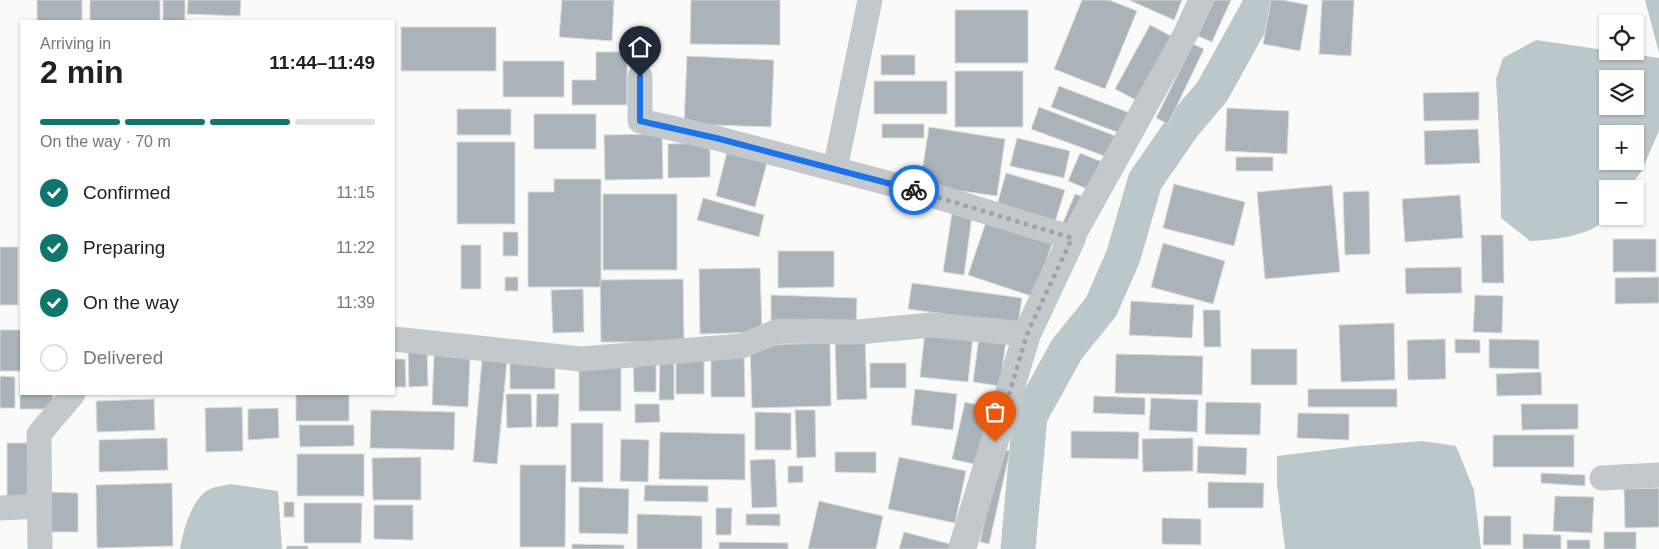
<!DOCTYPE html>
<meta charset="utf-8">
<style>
:root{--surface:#fff;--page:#f2f2f2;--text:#222;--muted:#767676;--line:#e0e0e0;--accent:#0f766e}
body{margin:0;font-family:Arial,sans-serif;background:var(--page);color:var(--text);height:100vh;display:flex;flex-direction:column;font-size:19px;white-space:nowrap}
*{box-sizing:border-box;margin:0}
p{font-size:16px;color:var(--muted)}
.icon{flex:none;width:28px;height:28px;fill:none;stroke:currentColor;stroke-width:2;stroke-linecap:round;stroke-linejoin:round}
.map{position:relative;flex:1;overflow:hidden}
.panel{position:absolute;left:20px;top:20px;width:375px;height:375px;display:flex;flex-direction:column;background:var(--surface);border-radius:0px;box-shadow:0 1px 4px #0004}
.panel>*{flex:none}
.controls{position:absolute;left:1599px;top:15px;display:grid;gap:10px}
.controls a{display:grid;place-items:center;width:45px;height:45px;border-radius:0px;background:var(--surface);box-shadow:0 1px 4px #0004;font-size:25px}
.pin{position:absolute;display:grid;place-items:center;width:42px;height:42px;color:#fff;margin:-51px -21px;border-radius:50% 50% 50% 0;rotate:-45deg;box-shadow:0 0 5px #0007}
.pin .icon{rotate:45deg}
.courier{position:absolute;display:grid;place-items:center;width:50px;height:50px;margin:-25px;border:4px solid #1a73e8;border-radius:50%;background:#fff;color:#222;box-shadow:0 1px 6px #0007}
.headline em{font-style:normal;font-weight:700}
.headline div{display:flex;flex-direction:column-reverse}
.headline{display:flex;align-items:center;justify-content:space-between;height:85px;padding:0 20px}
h1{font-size:32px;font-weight:700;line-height:38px}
.bar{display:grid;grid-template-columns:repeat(4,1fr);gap:8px 5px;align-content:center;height:60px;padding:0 20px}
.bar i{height:6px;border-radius:4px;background:var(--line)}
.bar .active{background:var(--accent)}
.bar p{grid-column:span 4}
ol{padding:0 20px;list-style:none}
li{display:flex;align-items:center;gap:15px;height:55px}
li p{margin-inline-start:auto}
li .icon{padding:5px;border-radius:50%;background:var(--accent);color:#fff;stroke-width:4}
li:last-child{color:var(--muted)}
li i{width:28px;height:28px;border:2px solid var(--line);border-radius:50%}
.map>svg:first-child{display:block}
.water{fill:#bbc7cb;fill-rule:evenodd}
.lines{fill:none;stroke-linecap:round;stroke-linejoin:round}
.canal{stroke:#bbc7cb;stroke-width:35}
.building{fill:#aab3b9;stroke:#dcdcda}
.minor{stroke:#c3c8cc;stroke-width:25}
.tertiary{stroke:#c3c8cc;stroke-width:28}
.done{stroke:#99a4ac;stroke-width:5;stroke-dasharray:0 9}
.route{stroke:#1a73e8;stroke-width:6}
</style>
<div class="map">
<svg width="1659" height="549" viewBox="0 0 1659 549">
<rect width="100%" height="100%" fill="#fafaf8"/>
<!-- water -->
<g class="water">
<polygon points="1645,0 1659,0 1659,53"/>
<path d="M1536 40 1659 58V131L1641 172 1628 189H1608C1608 196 1609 206 1608 213 1601 236 1550 240 1530 241L1501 218 1500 150 1496 79 1503 58ZM1608 79H1635V106H1608ZM1608 134H1635V161H1608Z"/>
<polygon points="1422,441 1456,446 1474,490 1481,549 1285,549 1277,484 1277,456 1359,446"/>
<path d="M230 484 278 491 282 549H180C183 531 192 497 210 489 216 486 224 486 230 484Z"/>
</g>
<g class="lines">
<!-- canal -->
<polyline class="canal" points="1018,549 1030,416 1067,349 1101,307 1123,257 1145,181 1183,126 1212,92 1263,0"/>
</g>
<!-- building -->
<g class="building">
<rect x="37" y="0" width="45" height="21"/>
<rect x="90" y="0" width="70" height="21"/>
<rect x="163" y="0" width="22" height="21"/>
<polygon points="188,0 241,0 240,16 187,14"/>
<polygon points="562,0 614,0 612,41 559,37"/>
<polygon points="691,0 780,0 780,45 690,44"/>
<polygon points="1082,0 1109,0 1137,11 1105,89 1054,69"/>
<polygon points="1129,0 1182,0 1174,20"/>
<polygon points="1214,0 1231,0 1212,42 1198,36"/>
<polygon points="1271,0 1282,0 1308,5 1300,51 1263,44"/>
<polygon points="1322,0 1354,0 1351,56 1319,54"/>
<rect x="955" y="10" width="73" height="53"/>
<polygon points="1150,25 1173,37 1138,101 1115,89"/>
<rect x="401" y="27" width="95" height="44"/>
<polygon points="1193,44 1204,49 1168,124 1156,118"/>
<polygon points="596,52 627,52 627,105 572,105 572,80 596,80"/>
<rect x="881" y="55" width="34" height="20"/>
<polygon points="687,56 774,60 771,127 684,124"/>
<rect x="503" y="61" width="61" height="36"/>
<rect x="955" y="71" width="68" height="56"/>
<rect x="874" y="81" width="73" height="33"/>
<polygon points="1059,86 1130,113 1122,134 1051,107"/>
<polygon points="1479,92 1479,120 1424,121 1423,93"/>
<polygon points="1039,107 1118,137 1110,158 1031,129"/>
<polygon points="1227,108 1289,111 1287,154 1225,151"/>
<rect x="457" y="109" width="54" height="26"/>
<rect x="534" y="114" width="62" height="35"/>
<rect x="882" y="124" width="42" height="14"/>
<polygon points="929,127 1005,139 997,196 920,185"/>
<polygon points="1478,129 1480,163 1425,165 1424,131"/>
<polygon points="662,134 663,179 605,180 604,135"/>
<polygon points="1017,138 1070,151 1064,178 1010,166"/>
<rect x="457" y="142" width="58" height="82"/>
<polygon points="710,143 710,177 668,178 668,144"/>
<polygon points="728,148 768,159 755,207 716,196"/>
<polygon points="1080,153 1107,164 1095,192 1068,181"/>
<rect x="1236" y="157" width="37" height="14"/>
<polygon points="1006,173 1065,190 1055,222 997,205"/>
<polygon points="554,179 601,179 601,287 528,287 528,192 554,192"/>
<polygon points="1174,184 1245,202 1234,246 1163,228"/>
<polygon points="1332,185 1340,272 1265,279 1257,192"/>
<polygon points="1369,191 1370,254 1345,255 1343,192"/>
<rect x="603" y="194" width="74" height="76"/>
<polygon points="1075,194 1086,198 1074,229 1062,225"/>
<polygon points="1460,195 1463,238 1405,242 1402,199"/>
<polygon points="703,198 764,215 759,237 697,220"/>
<polygon points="952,213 972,216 964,275 943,272"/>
<polygon points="987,219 1053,241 1034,297 968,275"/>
<rect x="503" y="232" width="15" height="24"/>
<polygon points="1481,235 1503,235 1504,283 1482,283"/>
<rect x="1613" y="239" width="43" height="33"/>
<polygon points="1163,243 1225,261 1213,304 1151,287"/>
<rect x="461" y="245" width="20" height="44"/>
<rect x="0" y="247" width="18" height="58"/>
<polygon points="778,251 834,251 834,287 778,288"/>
<polygon points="1461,267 1462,293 1406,294 1405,268"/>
<polygon points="760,268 762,332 700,334 699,269"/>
<rect x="505" y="277" width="13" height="14"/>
<polygon points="1659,277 1659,303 1615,304 1615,278"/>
<polygon points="683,279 684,342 601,342 600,280"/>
<polygon points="912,283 1022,298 1018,324 908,309"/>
<polygon points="583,289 584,332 553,333 551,290"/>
<polygon points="771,295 857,298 856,325 771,323"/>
<polygon points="1475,295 1503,296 1502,333 1473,332"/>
<polygon points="1131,301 1194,305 1192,338 1129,335"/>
<polygon points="1203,310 1220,310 1221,347 1204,347"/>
<polygon points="1394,323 1395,380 1341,382 1339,325"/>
<rect x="0" y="330" width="21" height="41"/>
<polygon points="925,331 973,336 968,382 920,377"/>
<polygon points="979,337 1006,340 1000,386 973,382"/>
<polygon points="865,339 867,399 837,400 835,340"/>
<polygon points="1445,339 1446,379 1408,380 1407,340"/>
<polygon points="1455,339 1480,340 1480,353 1455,353"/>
<polygon points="1489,339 1539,340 1539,369 1489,368"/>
<polygon points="830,343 831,406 752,408 750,345"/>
<polygon points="427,347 428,386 409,387 408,348"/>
<rect x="1251" y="349" width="46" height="36"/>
<polygon points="711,353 744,353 745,397 711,397"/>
<rect x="676" y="354" width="28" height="40"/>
<polygon points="1116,354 1203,356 1202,395 1115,393"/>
<polygon points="434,355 470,357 468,407 432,405"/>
<polygon points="660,356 674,357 674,400 659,400"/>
<polygon points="394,359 405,359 406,387 394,387"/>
<polygon points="482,359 507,361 497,464 473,462"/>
<polygon points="633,360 656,360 656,392 634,392"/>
<rect x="510" y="363" width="45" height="26"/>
<rect x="870" y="363" width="36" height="25"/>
<rect x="579" y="366" width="42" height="45"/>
<polygon points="1541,372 1542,395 1497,396 1496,374"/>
<polygon points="0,376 15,377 15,408 0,408"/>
<polygon points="20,381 21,394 53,394 53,409 20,409"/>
<polygon points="915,389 957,394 953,430 911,425"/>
<rect x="1308" y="389" width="89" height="18"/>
<rect x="296" y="394" width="53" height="27"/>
<polygon points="506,394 531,394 532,427 507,428"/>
<polygon points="537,394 559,394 558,427 536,427"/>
<polygon points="1094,396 1145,398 1145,415 1093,413"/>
<polygon points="1151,398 1198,400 1197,432 1149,430"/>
<polygon points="154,399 155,430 97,432 96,401"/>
<polygon points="965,402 991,408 978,465 952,459"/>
<polygon points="1206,402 1261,403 1260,435 1205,434"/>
<polygon points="635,404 659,404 660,422 635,423"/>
<polygon points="1521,404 1578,404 1578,429 1522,430"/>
<polygon points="242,407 243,451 206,452 205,408"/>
<polygon points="278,408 279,438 248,440 248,409"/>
<polygon points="371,410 455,412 454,450 370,448"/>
<polygon points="795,410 815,410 816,457 797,458"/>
<polygon points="755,412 791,413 791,450 755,450"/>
<polygon points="1298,413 1349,414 1349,440 1297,438"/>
<rect x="571" y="423" width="32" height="59"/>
<polygon points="299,425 354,425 354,446 300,447"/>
<polygon points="1071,431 1139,432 1138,459 1071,458"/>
<polygon points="660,432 745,434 745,480 659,479"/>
<rect x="1493" y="435" width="81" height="32"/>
<polygon points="167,438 168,470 99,472 99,440"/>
<polygon points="1193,438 1193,471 1143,472 1142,439"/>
<polygon points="621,439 649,440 648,482 620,481"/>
<rect x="7" y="443" width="27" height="59"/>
<polygon points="1198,446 1247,448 1246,475 1197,473"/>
<polygon points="1001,449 1010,451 989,544 980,542"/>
<polygon points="835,452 876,452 876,473 835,472"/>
<rect x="297" y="454" width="67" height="42"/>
<polygon points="421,457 421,500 373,500 372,458"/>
<polygon points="899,457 966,471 955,523 888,509"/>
<polygon points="775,459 777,507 752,508 750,460"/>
<polygon points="520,465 566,465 565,547 520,547"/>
<polygon points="788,466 803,466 803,482 788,483"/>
<polygon points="1541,473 1585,475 1585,486 1541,483"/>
<polygon points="1208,482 1264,483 1263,508 1208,508"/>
<polygon points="172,483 173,546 97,548 96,485"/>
<polygon points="645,485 708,486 708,502 644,501"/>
<polygon points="579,487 629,489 628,534 579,533"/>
<polygon points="1659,488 1659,527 1625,528 1624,489"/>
<polygon points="46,492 78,493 78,532 45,532"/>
<polygon points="1555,496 1594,497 1592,533 1553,531"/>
<polygon points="819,501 883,516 876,549 808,549"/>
<rect x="284" y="502" width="10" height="15"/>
<polygon points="304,503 362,503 361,543 304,543"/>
<polygon points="374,505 413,505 413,540 374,539"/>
<polygon points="716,508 732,508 731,535 716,535"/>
<polygon points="637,514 702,516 702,549 637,549"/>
<polygon points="746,514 780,514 780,526 746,525"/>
<polygon points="1484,516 1511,516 1511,545 1483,545"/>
<polygon points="1162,518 1201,519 1201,545 1162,544"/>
<polygon points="904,532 950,544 949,549 899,549"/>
<rect x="1604" y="532" width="32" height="17"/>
<polygon points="1523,534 1561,535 1561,549 1523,549"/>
<rect x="1567" y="540" width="23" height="9"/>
<polygon points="719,542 788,543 788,549 719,549"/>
<polygon points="572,544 624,545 624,549 572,549"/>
<polygon points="287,546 308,546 308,549 286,549"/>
</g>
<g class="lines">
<!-- minor -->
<g class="minor">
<polyline points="640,77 640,121 716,138 922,192 1072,238 1186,33 1201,0"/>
<polyline points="835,169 870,0"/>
<polyline points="394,339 581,359 742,346 778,331 858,332 931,325 1027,334"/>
<polyline points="1602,478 1659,475"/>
<polyline points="0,508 40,506"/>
<polyline points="40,549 39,434 73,394"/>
</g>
<!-- tertiary -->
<polyline class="tertiary" points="962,549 1027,334 1072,238"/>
</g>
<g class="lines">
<!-- done -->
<polyline class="done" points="914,190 1072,238 1027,334 995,442"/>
<!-- route -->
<polyline class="route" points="640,77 640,121 716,138 914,190"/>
</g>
</svg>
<div class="controls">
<a><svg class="icon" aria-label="locate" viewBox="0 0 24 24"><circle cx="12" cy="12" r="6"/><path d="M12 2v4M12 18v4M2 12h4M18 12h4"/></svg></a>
<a><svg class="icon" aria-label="layers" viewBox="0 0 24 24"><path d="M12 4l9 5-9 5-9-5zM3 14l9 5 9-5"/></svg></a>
<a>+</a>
<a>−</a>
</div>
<div class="pin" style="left:995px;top:442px;background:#ea580c"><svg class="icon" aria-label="bag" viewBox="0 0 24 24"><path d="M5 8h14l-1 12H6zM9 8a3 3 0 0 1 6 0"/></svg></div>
<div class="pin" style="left:640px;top:77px;background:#1f2937"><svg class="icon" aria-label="home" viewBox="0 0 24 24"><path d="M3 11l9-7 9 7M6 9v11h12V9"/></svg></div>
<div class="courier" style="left:914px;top:190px"><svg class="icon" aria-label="bike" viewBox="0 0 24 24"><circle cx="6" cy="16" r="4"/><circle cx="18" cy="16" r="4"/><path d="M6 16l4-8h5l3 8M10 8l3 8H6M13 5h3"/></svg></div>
<section class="panel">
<div class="headline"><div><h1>2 min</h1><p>Arriving in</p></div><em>11:44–11:49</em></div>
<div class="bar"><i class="active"></i><i class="active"></i><i class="active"></i><i></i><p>On the way · 70 m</p></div>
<ol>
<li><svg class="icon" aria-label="check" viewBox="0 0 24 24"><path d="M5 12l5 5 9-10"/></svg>Confirmed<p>11:15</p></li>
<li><svg class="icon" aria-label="check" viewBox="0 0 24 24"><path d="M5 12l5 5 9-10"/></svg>Preparing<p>11:22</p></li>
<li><svg class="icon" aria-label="check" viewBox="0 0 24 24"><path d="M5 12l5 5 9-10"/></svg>On the way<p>11:39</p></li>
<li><i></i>Delivered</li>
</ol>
</section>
</div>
